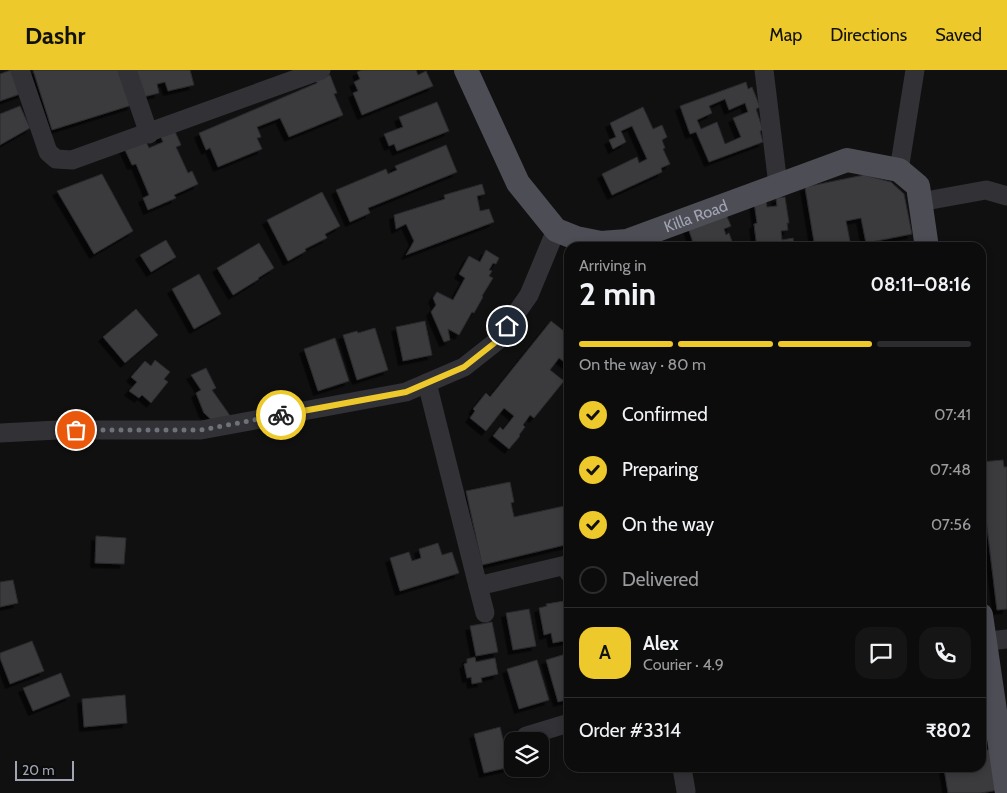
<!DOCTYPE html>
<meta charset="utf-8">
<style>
:root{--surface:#0c0c0d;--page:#151516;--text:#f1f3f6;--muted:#9a9b9d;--line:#2c2c2e;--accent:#eec92b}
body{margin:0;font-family:Cabin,sans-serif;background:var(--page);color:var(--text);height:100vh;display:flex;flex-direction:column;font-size:19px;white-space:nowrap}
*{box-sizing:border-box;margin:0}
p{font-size:16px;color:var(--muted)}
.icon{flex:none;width:28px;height:28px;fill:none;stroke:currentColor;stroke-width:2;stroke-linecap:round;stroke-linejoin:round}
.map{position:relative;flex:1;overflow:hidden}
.side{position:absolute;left:564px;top:172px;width:422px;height:530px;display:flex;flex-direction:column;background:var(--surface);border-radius:15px;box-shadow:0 2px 8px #0003,0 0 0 1px var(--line)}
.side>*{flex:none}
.controls{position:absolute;left:504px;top:662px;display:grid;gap:10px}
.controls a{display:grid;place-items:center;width:45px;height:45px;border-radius:10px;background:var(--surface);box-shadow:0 2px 8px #0003,0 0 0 1px var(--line);font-size:25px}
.scale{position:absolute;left:15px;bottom:12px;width:59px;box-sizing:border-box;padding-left:5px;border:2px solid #a1a4b2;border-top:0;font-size:14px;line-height:18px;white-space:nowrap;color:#a1a4b2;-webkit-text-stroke:4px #0b0b0c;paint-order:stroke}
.pin{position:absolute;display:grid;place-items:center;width:42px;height:42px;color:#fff;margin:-21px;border:2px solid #fff;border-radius:50%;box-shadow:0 1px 5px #0007}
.courier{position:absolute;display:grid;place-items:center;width:50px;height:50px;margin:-25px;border:4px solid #eec92b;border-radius:50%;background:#fff;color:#222;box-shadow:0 1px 6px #0007}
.headline em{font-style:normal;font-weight:700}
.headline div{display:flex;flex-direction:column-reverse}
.headline{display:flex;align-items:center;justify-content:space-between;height:85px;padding:0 15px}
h1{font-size:32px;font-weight:700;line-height:38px}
.bar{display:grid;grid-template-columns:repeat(4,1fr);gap:8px 5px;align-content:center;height:60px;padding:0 15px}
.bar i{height:6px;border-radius:4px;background:var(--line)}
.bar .current{background:var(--accent)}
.bar p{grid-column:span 4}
.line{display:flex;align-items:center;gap:12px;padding:0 15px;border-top:1px solid var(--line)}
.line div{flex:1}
.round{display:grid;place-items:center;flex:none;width:52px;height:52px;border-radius:15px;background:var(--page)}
ol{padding:0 15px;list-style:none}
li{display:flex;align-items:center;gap:15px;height:55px}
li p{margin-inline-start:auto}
li .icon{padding:5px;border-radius:50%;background:var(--accent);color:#111;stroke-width:4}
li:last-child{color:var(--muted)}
li i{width:28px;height:28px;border:2px solid var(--line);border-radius:50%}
header{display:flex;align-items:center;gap:30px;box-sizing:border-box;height:70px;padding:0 25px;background:var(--accent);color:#111}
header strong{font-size:24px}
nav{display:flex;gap:28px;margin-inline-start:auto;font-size:18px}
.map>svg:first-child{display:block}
.building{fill:#3a3a3e;stroke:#2a2a2d;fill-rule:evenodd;filter:url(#shadow)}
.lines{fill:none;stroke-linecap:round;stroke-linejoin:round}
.minor{stroke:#313136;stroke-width:19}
.major{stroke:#4d4d55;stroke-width:24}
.done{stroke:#6e707a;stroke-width:5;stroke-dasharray:0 9}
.route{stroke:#eec92b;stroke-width:6}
.labels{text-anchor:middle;stroke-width:4;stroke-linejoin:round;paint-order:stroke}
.street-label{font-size:16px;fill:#a1a4b2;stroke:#0b0b0c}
</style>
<header>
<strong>Dashr</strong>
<nav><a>Map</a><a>Directions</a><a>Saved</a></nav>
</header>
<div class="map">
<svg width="1007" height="723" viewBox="0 0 1007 723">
<defs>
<filter id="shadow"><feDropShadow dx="-4.5" dy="4.5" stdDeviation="0" flood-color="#0009"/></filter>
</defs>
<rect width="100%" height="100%" fill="#101011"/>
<!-- building -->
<g class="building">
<polygon points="11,0 23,23 0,31 0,4"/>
<polygon points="33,0 121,0 132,35 52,60"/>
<polygon points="133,0 190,0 194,15 168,21 165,12 157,14 159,23 143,27"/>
<polygon points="362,0 416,0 418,5 426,1 433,16 362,45 353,23 358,21 354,12 360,9 357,2"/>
<polygon points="330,5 337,23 334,24 343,45 289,67 280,48 257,57 261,67 257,68 262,79 218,97 210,78 206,80 199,63 317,13 316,10"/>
<path d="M746 12 748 19 752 17 760 37 756 39 763 60 760 61 763 72 709 92 696 62 690 64 680 36ZM725 29 729 40 745 33 748 42 733 48 741 67 725 74 717 52 701 59 697 50 712 43 709 36Z"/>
<polygon points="437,32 449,61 397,81 394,74 389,76 384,64 403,57 399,47"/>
<polygon points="20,36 30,58 0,75 0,44"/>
<polygon points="643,37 653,59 662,55 667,67 662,70 665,78 663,79 670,94 661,98 662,102 612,125 602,104 637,87 639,93 647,89 632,56 621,61 626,72 613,79 609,70 616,67 610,53"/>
<polygon points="173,57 181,75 176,77 188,103 192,101 198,114 174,125 176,128 148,140 143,128 149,125 136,94 132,95 124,78 145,69 149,78 163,72 159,63"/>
<polygon points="446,75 457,102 368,138 370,143 350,152 336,120 386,99 388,104 397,100 395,96"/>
<polygon points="102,104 133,161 94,184 57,121"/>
<polygon points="864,105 891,112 904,124 912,164 866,173 861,148 846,151 851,176 842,178 815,178 805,117"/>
<polygon points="482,114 485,124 477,126 480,141 489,139 494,152 406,185 414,171 406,154 396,159 394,145 445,129 444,125"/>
<polygon points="322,122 340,156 325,164 327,168 305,179 306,181 288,191 267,150"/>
<polygon points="785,127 789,153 787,153 788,160 781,161 782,170 793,168 795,178 757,178 754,154 757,153 754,132 766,130 767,137 777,136 776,128"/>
<polygon points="725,142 731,156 724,159 726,165 729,163 734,177 695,178 687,155"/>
<polygon points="166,170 176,187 151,202 140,185"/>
<polygon points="259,173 274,198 258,208 259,209 233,225 217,198"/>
<polygon points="486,180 499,188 496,194 493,193 489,200 492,201 489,206 493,208 482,226 483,227 474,243 472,242 459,265 448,259 450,270 444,272 431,242 436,235 433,228 437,222 453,230 465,208 459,204 469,186 480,192"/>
<polygon points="199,204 221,244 194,259 172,219"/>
<polygon points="136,239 158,265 125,293 103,267"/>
<polygon points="425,251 432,285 403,291 396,257"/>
<polygon points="551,251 569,265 569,292 567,294 559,288 550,300 564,311 534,348 530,345 523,355 525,357 519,365 520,366 509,379 493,366 500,357 503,360 514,346 504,338 486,361 470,348 475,341 473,339 486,323 490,327"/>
<polygon points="375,258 388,300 357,310 343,265 357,261 358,263"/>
<polygon points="335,268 349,311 318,321 304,279"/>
<polygon points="155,290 170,302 164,309 168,312 151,333 142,325 139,328 129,321 137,312 131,307 145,291 151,296"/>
<polygon points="206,298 216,318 212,320 231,347 218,356 204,343 196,323 201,320 191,305"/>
<polygon points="1003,390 1004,397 1007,397 1007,539 997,540 981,408 981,392"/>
<polygon points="510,412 514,432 511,433 514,447 569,435 569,474 482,495 466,421"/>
<polygon points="96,466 126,468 124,494 95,493"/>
<polygon points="438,473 442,485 452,482 459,503 400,521 390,488 409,482 412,491 421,488 419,479"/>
<polygon points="13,510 18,533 0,537 0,512"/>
<polygon points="564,531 569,557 569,570 553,573 551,563 544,565 539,538 547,536 546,534"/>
<polygon points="529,539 536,576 513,580 506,543"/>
<polygon points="492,552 498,582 476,586 470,556"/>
<polygon points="32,571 44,601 10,614 0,588 0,583"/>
<polygon points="569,583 569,629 558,632 546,590"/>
<polygon points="475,587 476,592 495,588 498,604 481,608 482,612 472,614 471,607 467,608 464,594 467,593 467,589"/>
<polygon points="537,590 549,630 519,639 507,599"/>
<polygon points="61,603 70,626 33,641 23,618"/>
<polygon points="125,625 127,653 84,657 82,629"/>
<polygon points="500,657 510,697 484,703 474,664"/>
<polygon points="994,679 999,720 981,723 948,723 944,698 981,698 981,681"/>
</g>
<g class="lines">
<!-- minor -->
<g class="minor">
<polyline points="20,0 48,82 56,89 72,90 321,0"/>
<polyline points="127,0 149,64"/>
<polyline points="764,0 778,115"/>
<polyline points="899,100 915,0"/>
<polyline points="920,132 986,120 1007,126"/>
<polyline points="427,313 478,516 566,495 569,503"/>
<polyline points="0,363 58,360 201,360 406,322 464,297 497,271 529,225 556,160"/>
<polyline points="478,516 485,543"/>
<polyline points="981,572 1007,569"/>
<polyline points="526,666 569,653"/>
<polyline points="682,698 686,721"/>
</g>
<!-- major -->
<g class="major">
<path id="s1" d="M466 0 518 113 556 160 576 168 601 173 627 171 847 90 899 100 918 116 927 178"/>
<polyline points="981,545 1007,723"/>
</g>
</g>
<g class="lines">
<!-- done -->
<polyline class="done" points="76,360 201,360 281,345"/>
<!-- route -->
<polyline class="route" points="281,345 406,322 464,297 497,271 507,256"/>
</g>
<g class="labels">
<!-- street labels -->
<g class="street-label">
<text dy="6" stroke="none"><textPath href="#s1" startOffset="331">Killa Road</textPath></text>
</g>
</g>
</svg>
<div class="controls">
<a><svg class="icon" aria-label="layers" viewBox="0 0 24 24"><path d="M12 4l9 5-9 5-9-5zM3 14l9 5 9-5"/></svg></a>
</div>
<div class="scale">20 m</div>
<div class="pin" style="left:76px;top:360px;background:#ea580c"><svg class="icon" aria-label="bag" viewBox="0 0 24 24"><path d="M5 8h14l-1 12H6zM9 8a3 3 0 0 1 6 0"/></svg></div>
<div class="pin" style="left:507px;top:256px;background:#1f2937"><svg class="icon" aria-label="home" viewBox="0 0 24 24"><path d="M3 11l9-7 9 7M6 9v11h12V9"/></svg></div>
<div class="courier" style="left:281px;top:345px"><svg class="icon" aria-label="bike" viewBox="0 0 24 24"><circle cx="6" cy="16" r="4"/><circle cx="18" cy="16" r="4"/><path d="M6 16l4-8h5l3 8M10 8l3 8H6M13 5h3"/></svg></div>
<section class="side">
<div class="headline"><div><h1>2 min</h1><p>Arriving in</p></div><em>08:11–08:16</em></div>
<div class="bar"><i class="current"></i><i class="current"></i><i class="current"></i><i></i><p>On the way · 80 m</p></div>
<ol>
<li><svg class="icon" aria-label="check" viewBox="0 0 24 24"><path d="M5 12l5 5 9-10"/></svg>Confirmed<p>07:41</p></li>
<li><svg class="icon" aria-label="check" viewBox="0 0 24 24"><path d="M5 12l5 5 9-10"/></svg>Preparing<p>07:48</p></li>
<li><svg class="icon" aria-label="check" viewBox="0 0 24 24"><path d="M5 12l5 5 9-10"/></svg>On the way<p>07:56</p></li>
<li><i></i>Delivered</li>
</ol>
<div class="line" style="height:90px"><b class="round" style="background:var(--accent);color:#111">A</b><div><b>Alex</b><p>Courier · 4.9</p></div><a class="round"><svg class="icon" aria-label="chat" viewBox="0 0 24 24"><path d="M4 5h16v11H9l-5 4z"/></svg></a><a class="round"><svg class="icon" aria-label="phone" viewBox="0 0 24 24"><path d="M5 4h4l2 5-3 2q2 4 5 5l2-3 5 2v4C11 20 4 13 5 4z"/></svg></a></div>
<div class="line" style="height:65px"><div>Order #3314</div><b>₹802</b></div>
</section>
</div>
